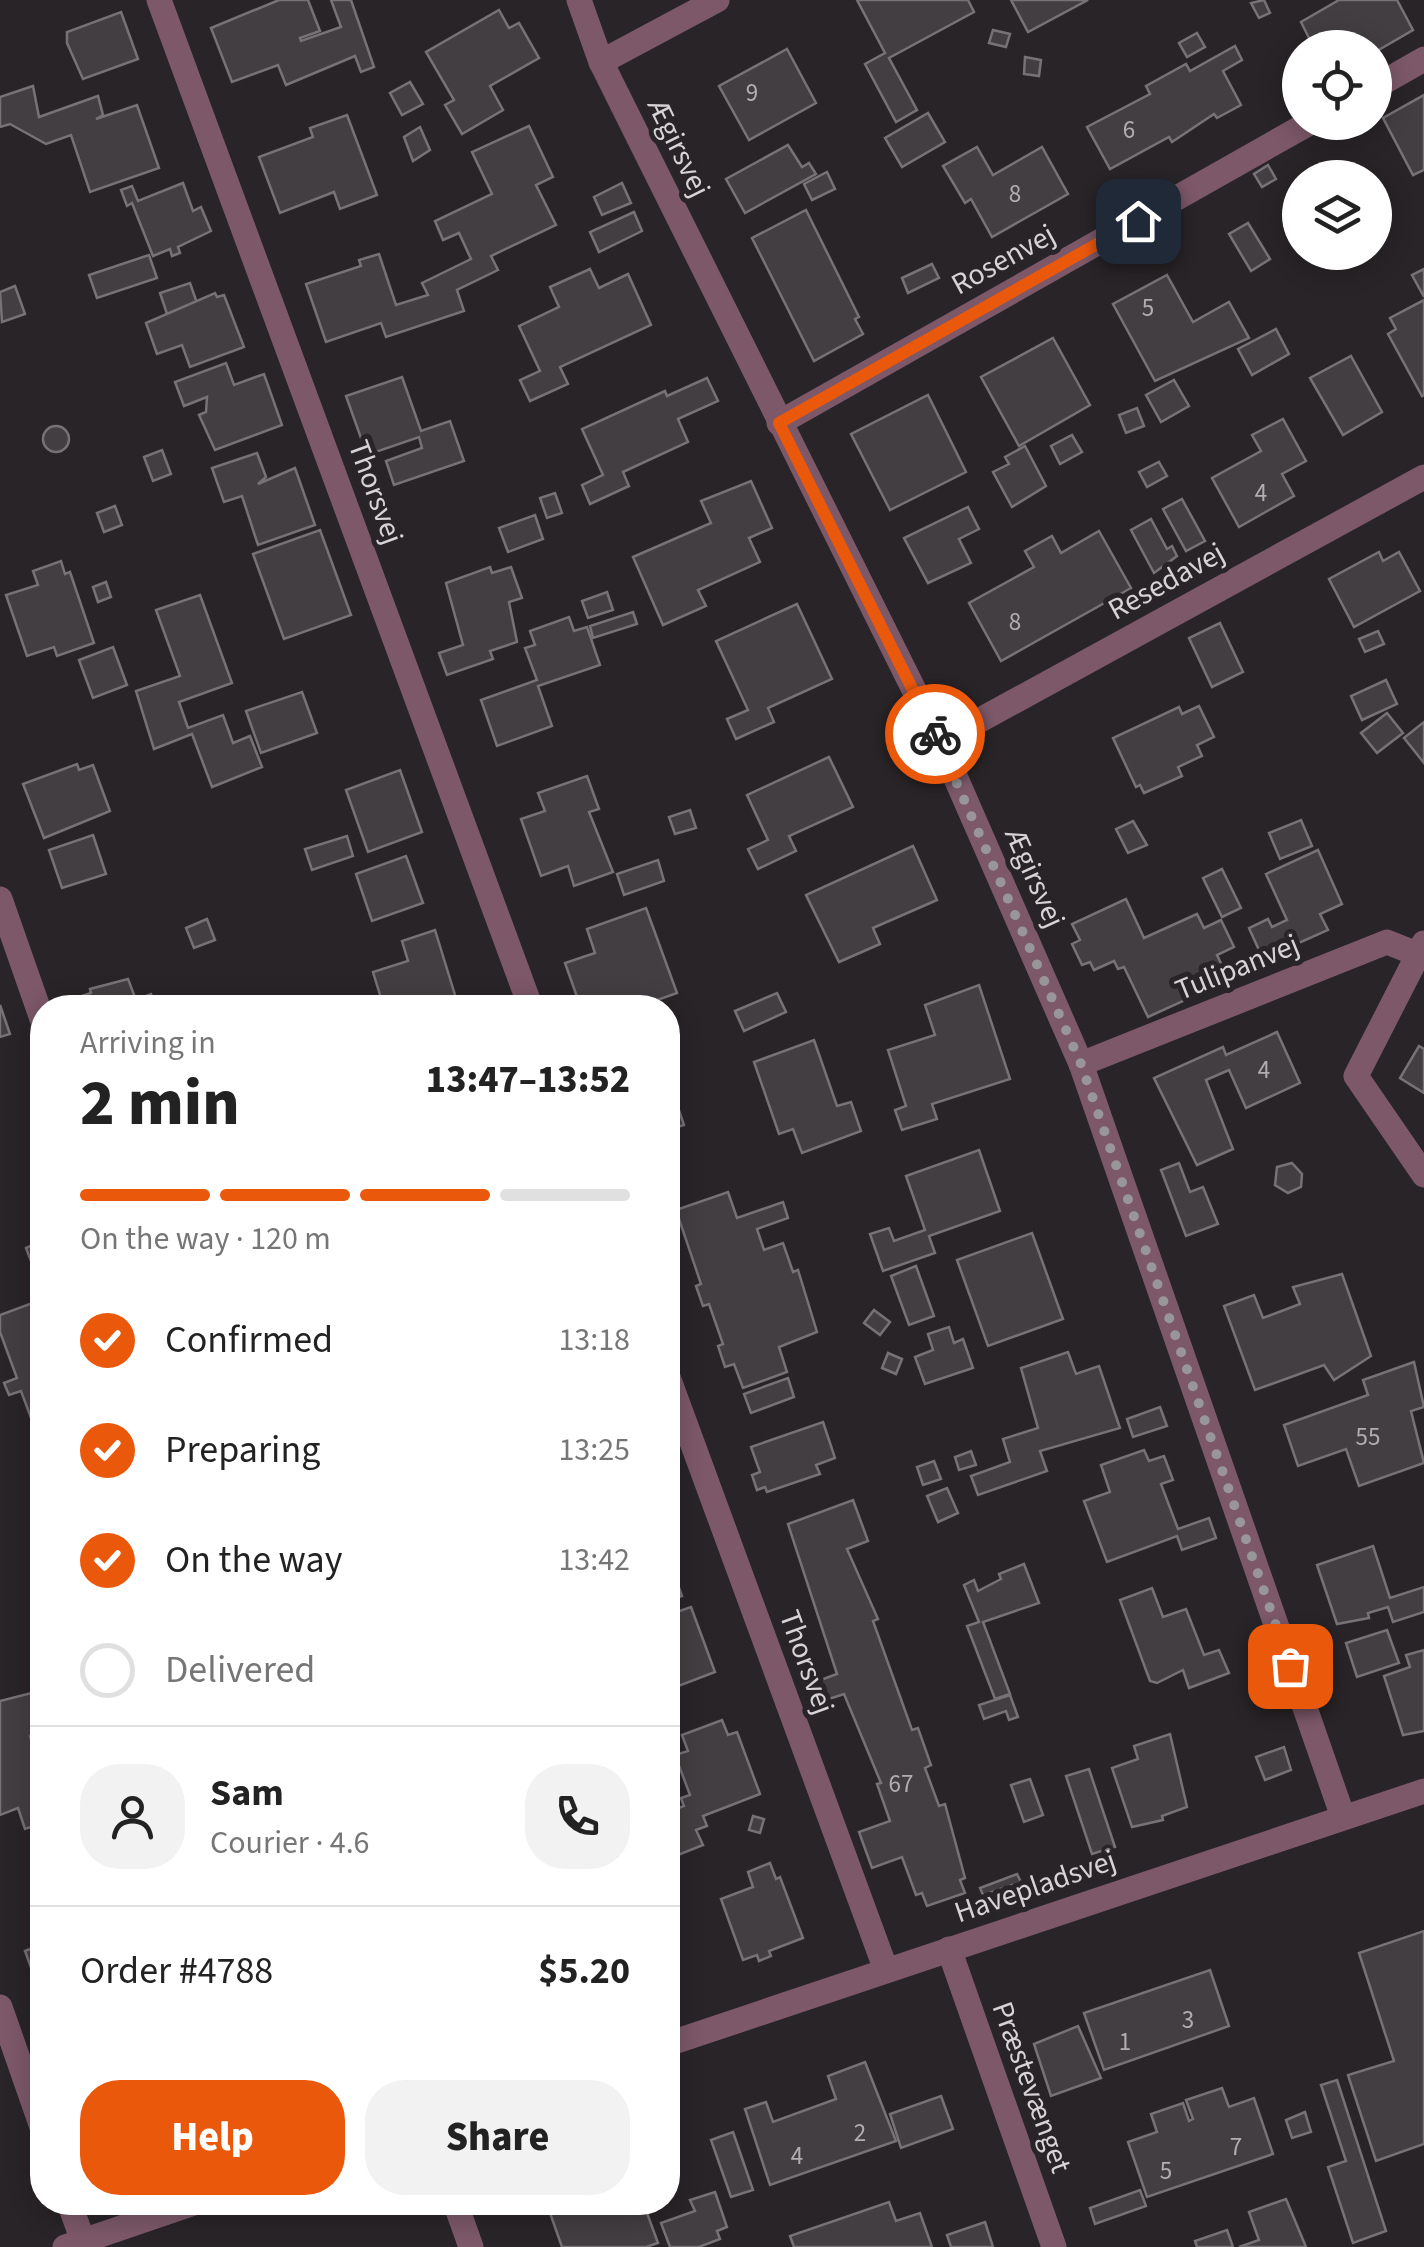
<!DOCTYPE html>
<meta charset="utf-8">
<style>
:root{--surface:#fff;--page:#f2f2f2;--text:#222;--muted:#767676;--line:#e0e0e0;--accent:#ea580c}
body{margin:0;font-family:"Source Sans 3",sans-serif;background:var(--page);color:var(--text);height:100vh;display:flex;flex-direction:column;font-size:38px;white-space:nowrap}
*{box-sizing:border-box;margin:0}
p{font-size:32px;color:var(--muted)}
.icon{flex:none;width:55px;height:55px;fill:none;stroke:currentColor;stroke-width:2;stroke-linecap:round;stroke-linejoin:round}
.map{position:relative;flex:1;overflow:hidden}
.details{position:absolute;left:30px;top:995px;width:650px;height:1220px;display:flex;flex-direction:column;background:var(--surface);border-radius:40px;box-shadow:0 5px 25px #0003}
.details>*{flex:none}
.fabs{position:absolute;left:1282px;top:30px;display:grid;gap:20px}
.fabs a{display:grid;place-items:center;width:110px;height:110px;border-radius:50%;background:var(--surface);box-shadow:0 5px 25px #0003;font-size:50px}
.pin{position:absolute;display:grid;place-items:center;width:85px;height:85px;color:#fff;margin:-42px;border-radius:20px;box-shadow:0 5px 15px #0006}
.courier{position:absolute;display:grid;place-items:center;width:100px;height:100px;margin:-50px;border:8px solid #ea580c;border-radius:50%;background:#fff;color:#222;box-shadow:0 2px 12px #0007}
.overview em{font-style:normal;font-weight:800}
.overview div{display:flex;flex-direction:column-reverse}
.overview{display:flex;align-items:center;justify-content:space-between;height:170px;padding:0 50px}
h1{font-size:65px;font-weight:800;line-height:75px}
.bar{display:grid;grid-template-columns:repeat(4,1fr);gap:15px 10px;align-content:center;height:120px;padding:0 50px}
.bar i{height:12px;border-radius:8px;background:var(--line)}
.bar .current{background:var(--accent)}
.bar p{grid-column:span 4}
.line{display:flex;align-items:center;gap:25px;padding:0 50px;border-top:2px solid var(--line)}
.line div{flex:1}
.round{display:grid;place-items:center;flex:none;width:105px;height:105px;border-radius:40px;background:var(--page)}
ol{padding:0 50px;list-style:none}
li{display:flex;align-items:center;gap:30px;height:110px}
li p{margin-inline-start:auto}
li .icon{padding:10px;border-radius:50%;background:var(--accent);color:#fff;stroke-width:4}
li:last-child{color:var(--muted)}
li i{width:55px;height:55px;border:5px solid var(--line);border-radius:50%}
.primary-button{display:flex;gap:20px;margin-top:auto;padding:20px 50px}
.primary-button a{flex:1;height:115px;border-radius:40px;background:var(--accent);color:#fff;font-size:40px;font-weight:800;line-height:115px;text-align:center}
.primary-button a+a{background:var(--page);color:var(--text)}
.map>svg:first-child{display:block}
.building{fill:#423e41;stroke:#767276;stroke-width:2.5}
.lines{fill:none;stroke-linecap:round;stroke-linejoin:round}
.minor{stroke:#7c5868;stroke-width:25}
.done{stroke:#999699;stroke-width:10;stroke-dasharray:0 18}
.route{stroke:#ea580c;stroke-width:12}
.labels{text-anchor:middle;stroke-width:10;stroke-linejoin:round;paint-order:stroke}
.number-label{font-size:25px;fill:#b1aeb1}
.street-label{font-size:30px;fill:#d6d4d6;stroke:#282427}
</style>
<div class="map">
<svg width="1424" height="2247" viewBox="0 0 1424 2247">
<rect width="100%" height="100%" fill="#282427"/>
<!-- building -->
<g class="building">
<polygon points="279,0 308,0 320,31 300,38 301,41 341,27 331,0 351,0 374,67 361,72 355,56 286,85 278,65 232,82 211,28"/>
<polygon points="857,0 968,0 974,12 889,58 917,110 896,122 865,64 885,53"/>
<polygon points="1011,0 1088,0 1028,32"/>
<polygon points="1264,0 1270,13 1259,18 1251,3"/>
<polygon points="1397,0 1413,30 1375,52 1375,48 1314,48 1301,22 1339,0"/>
<polygon points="499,10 509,28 519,23 539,58 490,86 503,110 462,134 445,105 454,100 426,52"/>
<polygon points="121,12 138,59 83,79 67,43 67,32"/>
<polygon points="993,30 1010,34 1006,47 989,43"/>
<polygon points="1197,33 1205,47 1187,57 1179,43"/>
<polygon points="1235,46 1242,60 1223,71 1241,105 1217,118 1214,114 1172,142 1169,137 1110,169 1087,127 1150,94 1146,86 1186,64 1190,71"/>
<polygon points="787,49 816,103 749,140 719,86"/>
<polygon points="1025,57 1041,60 1039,76 1024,74"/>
<polygon points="410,82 423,104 402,115 390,93"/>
<polygon points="33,86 39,117 98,96 103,115 96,119 137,105 159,168 90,192 71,135 46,144 10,124 0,127 0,97"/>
<polygon points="1424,95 1424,170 1413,175 1383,118"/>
<polygon points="928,113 945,142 902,167 885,138"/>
<polygon points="347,115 377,195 340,209 334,192 280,213 259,157 313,137 310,128"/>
<polygon points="529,126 553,177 536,185 556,225 491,256 498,270 457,290 464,311 386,337 381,323 326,342 306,284 361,266 359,260 379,254 396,305 428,295 422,283 471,259 459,233 443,240 435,221 492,194 472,152"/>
<polygon points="420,127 430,150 413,161 404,137"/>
<polygon points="788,145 802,167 809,163 816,174 745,213 726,179"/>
<polygon points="977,147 993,175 1042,147 1068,194 992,237 971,199 965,203 943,166"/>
<polygon points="1268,165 1276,179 1262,187 1254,174"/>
<polygon points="827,172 835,189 812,200 804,184"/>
<polygon points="183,183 193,211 201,207 211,231 178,247 180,253 172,256 170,249 153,256 132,203 127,206 121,190 132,186 138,201"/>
<polygon points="622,183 631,203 602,215 594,197"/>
<polygon points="806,210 859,317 855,319 863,334 814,361 752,238"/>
<polygon points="634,212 642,231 599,252 590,232"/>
<polygon points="1248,223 1270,259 1251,271 1229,234"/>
<polygon points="149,255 157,278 97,298 89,275"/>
<polygon points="932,264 939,278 908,293 902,278"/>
<polygon points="590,269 599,288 628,274 651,325 560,367 568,384 530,401 520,380 540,371 519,326 559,307 550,287"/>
<polygon points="1424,269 1424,297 1412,275"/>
<polygon points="1167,275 1193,322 1229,302 1249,338 1155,381 1113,304"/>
<polygon points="190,283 197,303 167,314 160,293"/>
<polygon points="15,286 25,314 2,322 0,292"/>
<polygon points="215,293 217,297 224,295 244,347 190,367 182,345 157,354 146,323"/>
<polygon points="1424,300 1424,395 1422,396 1388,334 1396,329 1390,318"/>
<polygon points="1276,329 1289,354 1252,375 1238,349"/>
<polygon points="1053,338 1090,405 1019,446 981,377"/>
<polygon points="1351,356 1382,412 1343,435 1310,378"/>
<polygon points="226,363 234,385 264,374 282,425 215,450 199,415 206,412 207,397 184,406 175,382"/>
<polygon points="402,377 421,431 450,421 464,461 394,485 386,461 422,448 419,437 367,455 346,396"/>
<polygon points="707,378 718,401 678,419 688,442 623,472 629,486 590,504 582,485 603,475 582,429 665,391 667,396"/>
<polygon points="1174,380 1189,406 1161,422 1146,395"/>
<polygon points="928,395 966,472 890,510 851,434"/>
<polygon points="1137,408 1144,426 1126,433 1119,415"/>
<polygon points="1283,419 1306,461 1282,474 1294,496 1239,527 1212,478 1261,451 1252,435"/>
<circle cx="56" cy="439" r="13"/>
<polygon points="1072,435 1082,452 1060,464 1051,446"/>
<polygon points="1025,446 1046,486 1012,507 993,472 1009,464 1005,457"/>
<polygon points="162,450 171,474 153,481 144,457"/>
<polygon points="257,453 266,477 258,484 295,468 315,525 258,545 242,496 224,502 212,468"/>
<polygon points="1159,462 1167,476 1147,487 1139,472"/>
<polygon points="751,481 772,528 749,538 760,562 698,590 706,606 663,625 633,557 711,523 701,501"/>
<polygon points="555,493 562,513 547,518 540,498"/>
<polygon points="1182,499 1205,541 1186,551 1163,509"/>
<polygon points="115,506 122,525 104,532 97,513"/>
<polygon points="968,507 979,529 959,539 971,563 928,583 904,538"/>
<polygon points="535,515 543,539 508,552 499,528"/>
<polygon points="1151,519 1167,549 1172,546 1177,556 1154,573 1131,530"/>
<polygon points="320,530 351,615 284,639 253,554"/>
<polygon points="1099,531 1131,588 1001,661 969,603 1034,567 1025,551 1052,536 1061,553"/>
<polygon points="1379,552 1383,561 1399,552 1420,591 1354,627 1329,579"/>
<polygon points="61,561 65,574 70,572 94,643 57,656 54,647 27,656 6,595 38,585 33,571"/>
<polygon points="490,567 492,573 511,567 522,598 509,602 517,642 490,651 493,659 447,675 439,653 463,645 446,583"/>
<polygon points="106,582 111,597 98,602 93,587"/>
<polygon points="607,592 613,610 588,618 582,601"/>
<polygon points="200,595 232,683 179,702 188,728 223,715 233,743 250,736 262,767 212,787 192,734 154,749 136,691 180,676 156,610"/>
<polygon points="797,604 832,679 768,708 774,722 736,739 727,719 748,710 716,641"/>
<polygon points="633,612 637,624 593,638 590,626"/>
<polygon points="569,617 574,631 587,627 600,665 538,686 552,726 497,746 481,700 537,680 525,648 535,645 530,631"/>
<polygon points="1220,623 1243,672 1212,687 1189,638"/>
<polygon points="1378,631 1384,644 1365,652 1359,639"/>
<polygon points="113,647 127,685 93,698 79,660"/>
<polygon points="1386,680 1397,704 1362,720 1351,696"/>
<polygon points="302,692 317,733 261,753 246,711"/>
<polygon points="1199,706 1214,737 1197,745 1202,756 1178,767 1182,776 1144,793 1140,785 1136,787 1113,738 1179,707 1182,714"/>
<polygon points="1387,713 1403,733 1377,753 1361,733"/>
<polygon points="1424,722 1424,763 1404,738"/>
<polygon points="829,757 853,807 789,836 796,851 758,869 748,849 768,840 747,795"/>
<polygon points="77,764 79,770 93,765 110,811 44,838 23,784"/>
<polygon points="400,770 422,832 368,852 346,790"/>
<polygon points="587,776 599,809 589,812 613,872 574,886 568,866 541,876 521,819 545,811 538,793"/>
<polygon points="690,810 696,828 675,834 669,817"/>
<polygon points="1301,820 1312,846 1280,859 1269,833"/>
<polygon points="1133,821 1147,845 1128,853 1116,829"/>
<polygon points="93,835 106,874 62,888 49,850"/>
<polygon points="347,836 353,856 312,870 305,849"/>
<polygon points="913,846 937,900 873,928 880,944 839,962 806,895"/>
<polygon points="1318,850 1342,904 1320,914 1328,930 1263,959 1249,928 1268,919 1272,927 1287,920 1266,874"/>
<polygon points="406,856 423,903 372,921 356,874"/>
<polygon points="658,860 664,881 624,895 617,874"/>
<polygon points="1222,869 1241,908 1222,917 1203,878"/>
<polygon points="1126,899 1144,938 1197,914 1204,928 1221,920 1234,947 1217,955 1229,980 1148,1017 1124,967 1118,969 1114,961 1094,970 1090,962 1082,965 1072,944 1080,940 1072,924"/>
<polygon points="646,908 677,993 635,1008 581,1008 565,963 595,953 587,929"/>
<polygon points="207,919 215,940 194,948 186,928"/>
<polygon points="435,930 459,1008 384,1008 373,972 408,961 402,941"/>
<polygon points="128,979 136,1000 151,994 157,1008 73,1008 70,1000 91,993 90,989"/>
<polygon points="979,985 1010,1079 932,1104 937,1119 902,1130 895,1110 906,1106 888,1050 935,1035 925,1005"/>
<polygon points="777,993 786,1012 744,1031 735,1011"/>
<polygon points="0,1005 10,1034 0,1037"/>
<polygon points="1277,1032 1300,1083 1246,1108 1229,1070 1206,1080 1233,1149 1197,1165 1154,1078 1223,1047 1226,1055"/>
<polygon points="814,1040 837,1106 851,1102 861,1131 802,1153 793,1129 779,1134 754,1062"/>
<polygon points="1419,1046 1424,1049 1424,1093 1400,1078"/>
<polygon points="668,1078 684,1125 668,1130"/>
<polygon points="979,1150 1000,1211 929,1236 935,1253 883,1271 870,1234 889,1228 894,1241 925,1230 906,1176"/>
<polygon points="1179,1163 1190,1192 1203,1187 1218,1224 1186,1236 1161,1170"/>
<polygon points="1292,1163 1302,1174 1301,1187 1288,1193 1275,1185 1277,1167"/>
<polygon points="728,1192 737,1218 783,1202 788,1218 757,1229 764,1250 783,1243 793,1272 798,1270 817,1332 779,1347 787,1372 743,1388 734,1364 725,1367 718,1346 723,1344 709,1304 703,1306 696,1286 701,1284 676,1210"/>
<polygon points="1032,1233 1063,1319 988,1346 957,1260"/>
<polygon points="42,1241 42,1266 34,1269 26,1248"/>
<polygon points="916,1266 934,1316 909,1325 891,1276"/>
<polygon points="1342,1274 1371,1356 1334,1380 1324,1365 1255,1390 1224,1306 1254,1295 1263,1318 1300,1304 1293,1287"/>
<polygon points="35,1302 42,1323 42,1419 33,1423 21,1391 9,1395 4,1383 17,1378 0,1332 0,1315"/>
<polygon points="874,1310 890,1322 880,1335 864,1323"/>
<polygon points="949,1327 954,1343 963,1339 973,1368 925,1384 915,1357 933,1350 928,1334"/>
<polygon points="1068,1352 1076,1374 1099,1366 1120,1428 1040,1451 1047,1471 978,1495 971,1476 1010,1462 1003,1439 1038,1428 1021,1368"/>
<polygon points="888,1353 902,1359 896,1374 882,1368"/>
<polygon points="1414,1362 1424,1407 1411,1411 1424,1463 1359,1486 1346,1449 1298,1466 1284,1425 1368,1395 1363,1380"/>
<polygon points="788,1378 794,1397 751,1413 744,1394"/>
<polygon points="1160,1407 1167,1426 1133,1437 1127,1419"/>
<polygon points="823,1422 835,1458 816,1465 820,1474 767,1492 765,1487 757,1490 752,1475 760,1472 751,1447"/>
<polygon points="1144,1450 1149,1461 1164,1456 1173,1480 1161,1484 1178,1529 1209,1518 1216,1538 1182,1550 1177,1536 1107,1562 1084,1501 1110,1492 1101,1465"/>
<polygon points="971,1451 976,1465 959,1470 955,1457"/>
<polygon points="934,1461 941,1479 923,1485 917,1467"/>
<polygon points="947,1488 958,1513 938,1522 927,1496"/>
<polygon points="853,1500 868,1541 847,1549 878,1619 873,1621 912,1730 918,1728 931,1765 925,1768 939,1806 945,1804 965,1878 960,1880 965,1893 927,1906 922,1893 916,1895 902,1857 872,1868 859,1832 890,1821 877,1784 881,1783 844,1694 814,1704 807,1685 837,1674 788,1524"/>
<polygon points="1373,1546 1390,1598 1424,1587 1424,1612 1393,1622 1388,1607 1368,1613 1369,1618 1337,1624 1317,1565"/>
<polygon points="1024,1564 1039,1603 983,1622 1010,1694 995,1699 967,1626 979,1622 964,1585 974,1580 978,1591 1001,1579 999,1574"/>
<polygon points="672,1568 682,1596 668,1601 668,1570"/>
<polygon points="1152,1588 1163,1617 1186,1609 1204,1655 1219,1650 1229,1673 1189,1688 1183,1670 1157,1683 1150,1681 1120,1600"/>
<polygon points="691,1607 715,1672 668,1690 668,1615"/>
<polygon points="1387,1630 1399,1663 1357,1677 1346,1643"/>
<polygon points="1424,1650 1424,1731 1403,1735 1384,1676 1410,1667 1406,1655"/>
<polygon points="39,1691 42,1731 30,1736 42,1772 42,1823 25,1829 18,1808 0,1815 0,1701"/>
<polygon points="1010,1695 1018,1717 1009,1720 1006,1711 984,1719 979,1705"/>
<polygon points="722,1720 728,1735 737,1732 760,1794 703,1816 707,1826 696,1830 703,1845 668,1859 668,1812 684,1806 681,1798 690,1795 675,1755 688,1751 682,1735"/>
<polygon points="1170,1734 1187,1807 1162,1816 1163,1820 1132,1827 1112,1768 1138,1759 1134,1746"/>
<polygon points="1284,1747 1291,1770 1265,1780 1256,1757"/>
<polygon points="1089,1769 1115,1847 1092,1854 1066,1776"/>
<polygon points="1030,1779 1043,1815 1024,1822 1011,1785"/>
<polygon points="753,1816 764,1819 760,1833 749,1830"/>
<polygon points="770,1863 776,1879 780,1877 803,1938 769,1951 771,1956 759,1961 757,1955 743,1960 721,1899 753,1887 748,1872"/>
<polygon points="1017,1874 1021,1882 983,1895 980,1888"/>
<polygon points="668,1930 677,1962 668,1965"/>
<polygon points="1424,1931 1424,2144 1376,2161 1348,2075 1394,2061 1359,1953"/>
<polygon points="42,1944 42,1998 25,1951"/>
<polygon points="1210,1970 1229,2026 1104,2070 1084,2013"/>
<polygon points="1078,2026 1101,2078 1051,2096 1034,2044"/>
<polygon points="865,2062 896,2141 770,2185 745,2109 766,2102 773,2122 836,2099 828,2076"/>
<polygon points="1337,2080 1386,2231 1353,2243 1328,2167 1346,2161 1321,2085"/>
<polygon points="1222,2088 1229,2107 1254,2098 1273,2154 1147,2197 1128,2142 1157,2132 1151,2114 1183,2103 1189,2121 1193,2119 1186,2100"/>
<polygon points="941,2096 953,2129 901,2148 890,2114"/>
<polygon points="1305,2112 1311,2132 1292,2138 1286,2120"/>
<polygon points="733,2132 753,2190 731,2197 711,2140"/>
<polygon points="1140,2190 1146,2206 1095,2224 1090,2208"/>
<polygon points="715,2192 727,2227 717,2231 720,2239 699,2247 670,2247 661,2223 695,2211 690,2200"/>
<polygon points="1286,2199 1306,2247 1239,2247 1259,2240 1249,2212"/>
<polygon points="578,2202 643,2202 658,2243 646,2247 562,2247 550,2213"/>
<polygon points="889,2202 896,2221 920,2213 932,2247 794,2247 790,2236"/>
<polygon points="985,2222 993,2247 951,2247 947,2235"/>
<polygon points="1227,2230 1233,2247 1197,2247 1195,2241"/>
</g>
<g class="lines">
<!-- minor -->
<g class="minor">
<polyline points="159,0 531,1008"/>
<polyline points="579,0 601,62 940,742 1081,1064 1343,1817"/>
<polyline points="601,62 717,0"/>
<polyline points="1375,87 1424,59"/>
<polyline points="779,423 1311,122"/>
<polyline points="940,742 1424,477"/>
<polyline points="0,899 42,1019"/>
<polyline points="1424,943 1356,1076 1424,1175"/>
<polyline points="1081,1064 1387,942 1417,954"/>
<polyline points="668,1377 886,1970"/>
<polyline points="949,1949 1054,2247"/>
<polyline points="0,2007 42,2127"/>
<polyline points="668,2044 1424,1791"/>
<polyline points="69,2202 83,2241"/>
<polyline points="455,2202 471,2247"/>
<polyline points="65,2247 197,2202"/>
</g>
</g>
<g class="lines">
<!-- done -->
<polyline class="done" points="935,734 1081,1064 1290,1666"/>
<!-- route -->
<polyline class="route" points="935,734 779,423 1138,221"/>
</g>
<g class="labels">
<!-- number labels -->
<g class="number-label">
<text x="752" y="101">9</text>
<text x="1129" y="138">6</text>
<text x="1015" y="202">8</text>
<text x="1148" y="316">5</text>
<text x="1261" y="501">4</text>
<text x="1015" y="630">8</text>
<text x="1264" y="1078">4</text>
<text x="1368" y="1445">55</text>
<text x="901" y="1792">67</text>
<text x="1188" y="2028">3</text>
<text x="1125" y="2050">1</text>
<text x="860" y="2141">2</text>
<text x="1236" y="2155">7</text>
<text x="797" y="2164">4</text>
<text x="1166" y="2179">5</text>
</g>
<!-- street labels -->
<g class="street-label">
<text transform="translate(679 147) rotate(64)" y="10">Ægirsvej</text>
<text transform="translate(1003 259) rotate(-29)" y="10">Rosenvej</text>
<text transform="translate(376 492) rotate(70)" y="10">Thorsvej</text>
<text transform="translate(1166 581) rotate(-29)" y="10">Resedavej</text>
<text transform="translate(1035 877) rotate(66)" y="10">Ægirsvej</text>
<text transform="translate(1237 967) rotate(-22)" y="10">Tulipanvej</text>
<text transform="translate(807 1662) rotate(70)" y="10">Thorsvej</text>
<text transform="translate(1035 1886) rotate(-19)" y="10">Havepladsvej</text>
<text transform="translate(1032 2087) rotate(70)" y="10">Præstevænget</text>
</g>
</g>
</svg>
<div class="fabs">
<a><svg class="icon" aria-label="locate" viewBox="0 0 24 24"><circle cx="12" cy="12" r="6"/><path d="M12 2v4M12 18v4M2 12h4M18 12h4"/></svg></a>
<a><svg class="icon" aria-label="layers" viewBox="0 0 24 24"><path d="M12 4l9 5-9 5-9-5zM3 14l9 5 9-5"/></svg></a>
</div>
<div class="pin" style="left:1290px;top:1666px;background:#ea580c"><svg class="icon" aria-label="bag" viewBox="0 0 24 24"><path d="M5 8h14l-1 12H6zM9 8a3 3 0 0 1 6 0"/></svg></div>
<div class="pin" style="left:1138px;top:221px;background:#1f2937"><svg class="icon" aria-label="home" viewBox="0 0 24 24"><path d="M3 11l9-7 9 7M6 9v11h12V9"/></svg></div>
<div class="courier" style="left:935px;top:734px"><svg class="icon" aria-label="bike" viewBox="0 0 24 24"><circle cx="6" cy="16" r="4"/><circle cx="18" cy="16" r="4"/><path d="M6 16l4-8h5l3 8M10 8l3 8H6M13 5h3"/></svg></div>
<section class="details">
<div class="overview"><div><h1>2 min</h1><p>Arriving in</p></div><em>13:47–13:52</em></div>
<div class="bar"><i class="current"></i><i class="current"></i><i class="current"></i><i></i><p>On the way · 120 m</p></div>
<ol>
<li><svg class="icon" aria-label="check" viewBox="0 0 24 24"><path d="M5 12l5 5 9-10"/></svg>Confirmed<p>13:18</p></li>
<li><svg class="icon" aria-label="check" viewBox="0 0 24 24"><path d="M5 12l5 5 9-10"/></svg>Preparing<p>13:25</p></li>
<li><svg class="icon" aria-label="check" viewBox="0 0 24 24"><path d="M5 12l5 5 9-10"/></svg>On the way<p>13:42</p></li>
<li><i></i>Delivered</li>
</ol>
<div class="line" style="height:180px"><a class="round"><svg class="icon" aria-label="person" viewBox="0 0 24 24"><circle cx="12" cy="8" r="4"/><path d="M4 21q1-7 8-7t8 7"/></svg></a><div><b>Sam</b><p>Courier · 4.6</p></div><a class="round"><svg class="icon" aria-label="phone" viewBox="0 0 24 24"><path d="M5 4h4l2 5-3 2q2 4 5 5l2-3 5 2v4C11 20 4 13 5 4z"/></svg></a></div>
<div class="line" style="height:130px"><div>Order #4788</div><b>$5.20</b></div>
<div class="primary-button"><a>Help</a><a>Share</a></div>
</section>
</div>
